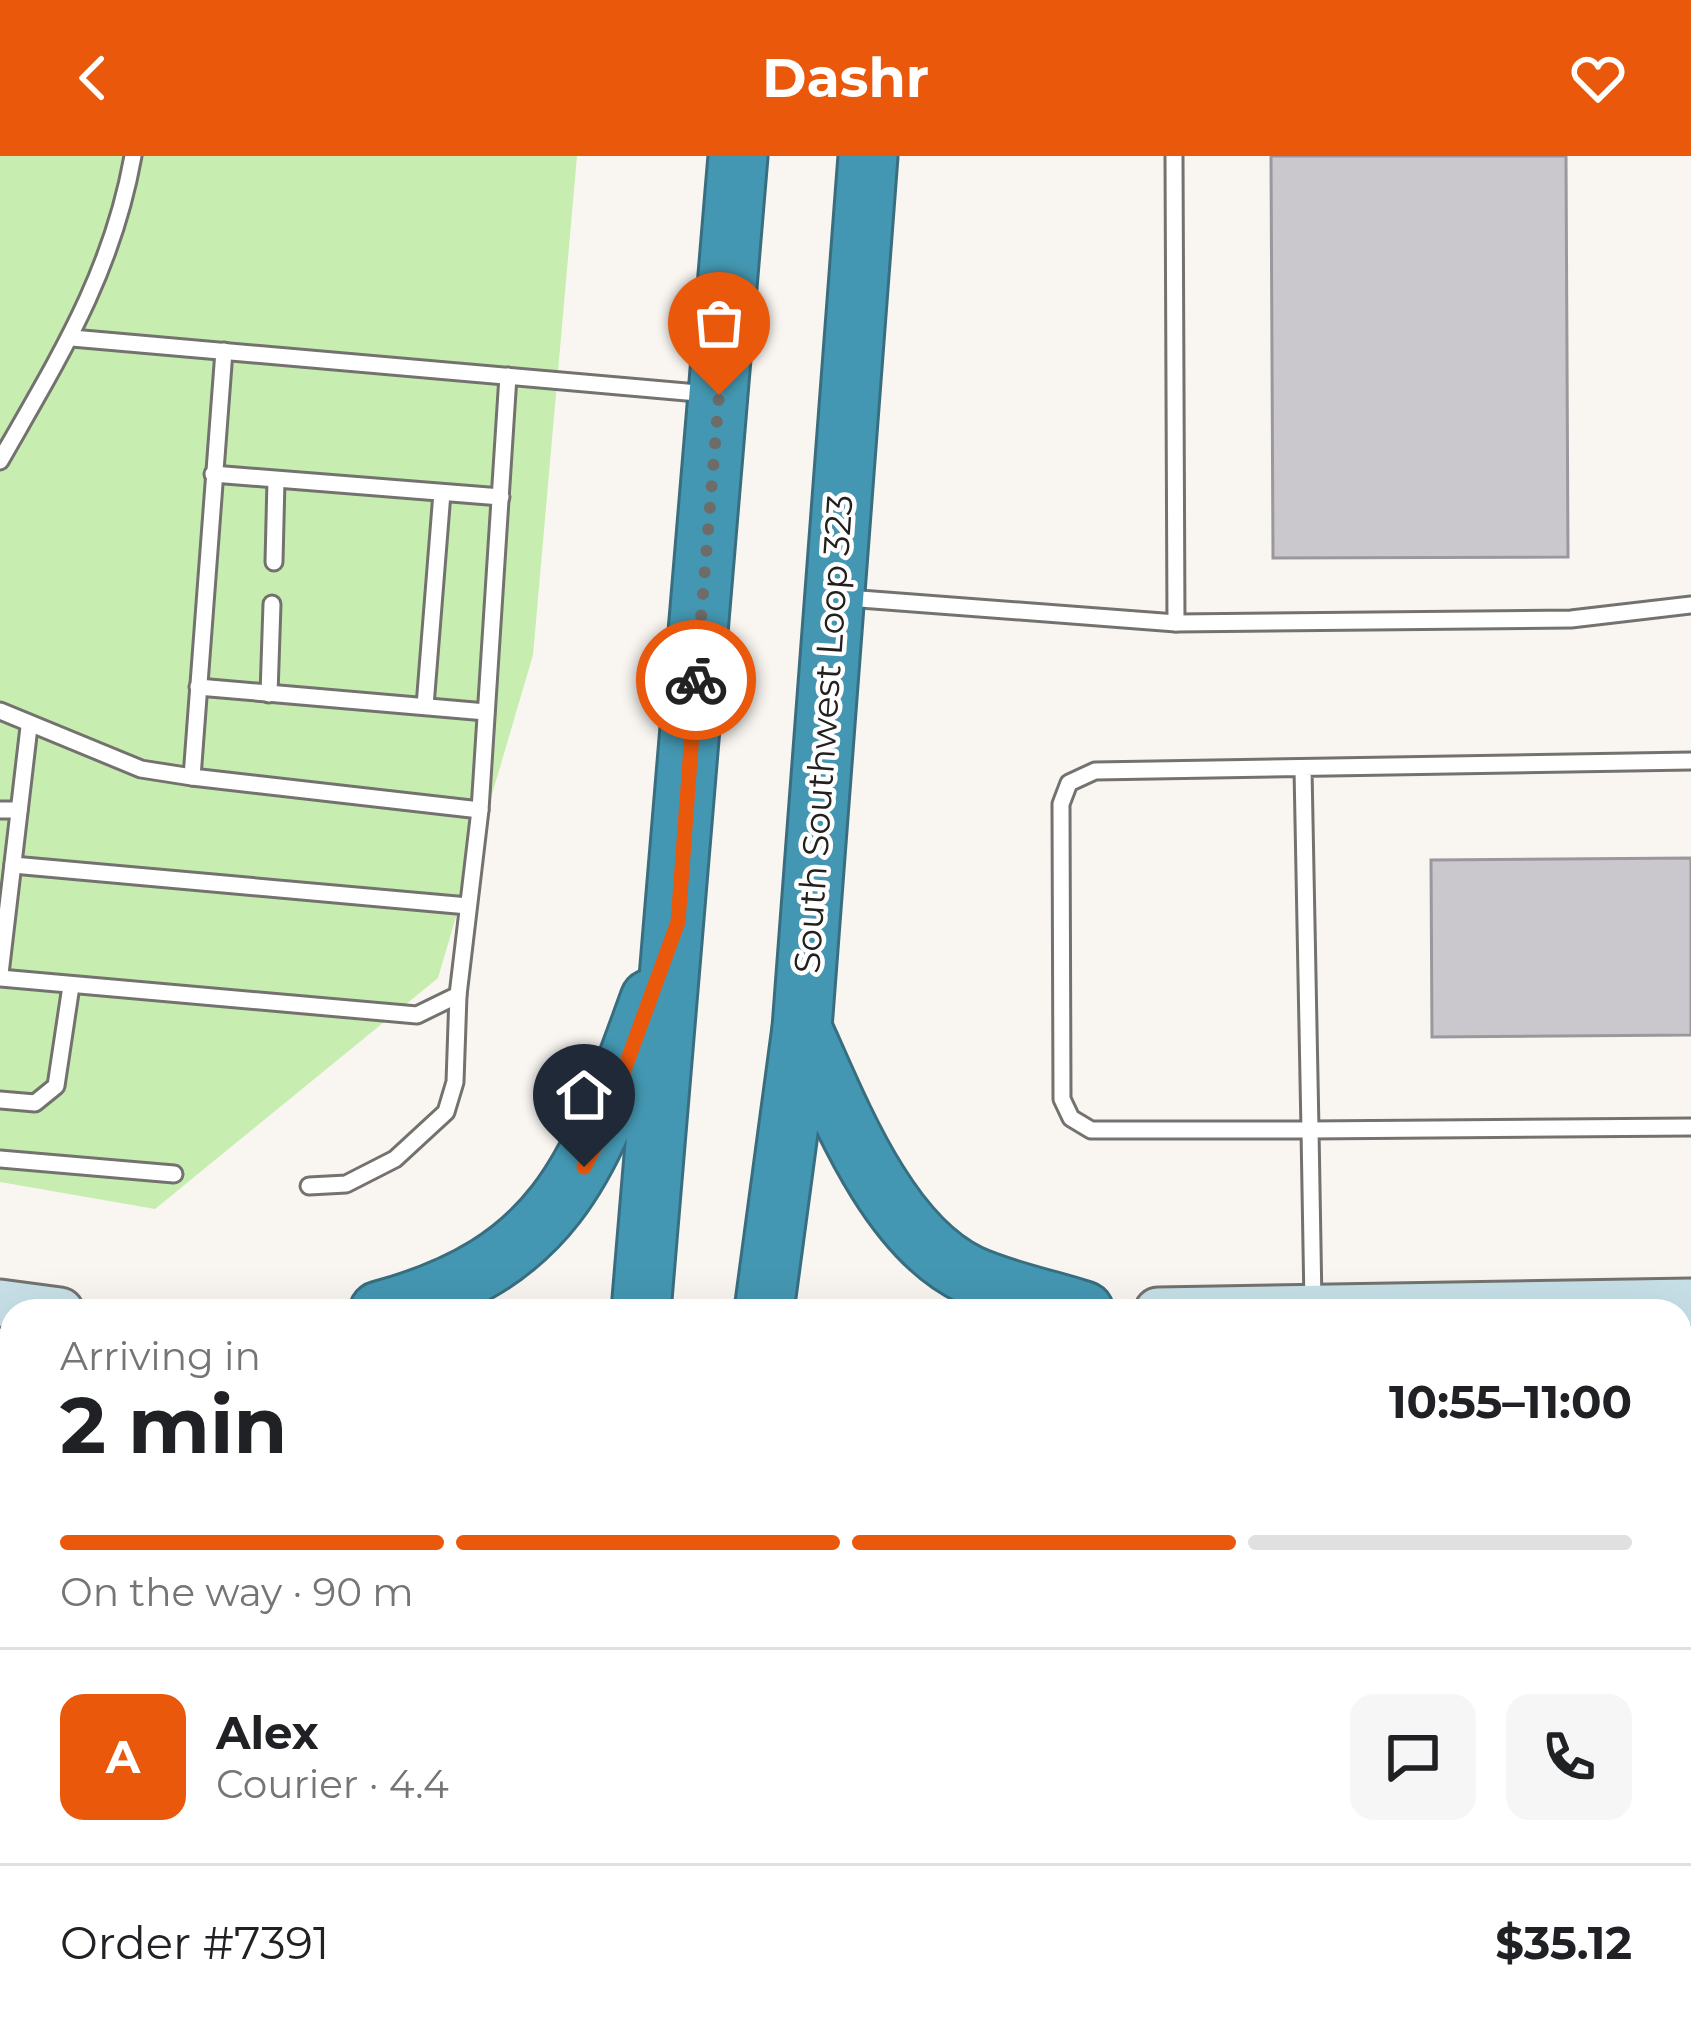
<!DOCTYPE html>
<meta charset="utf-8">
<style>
:root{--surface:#fff;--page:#f6f6f6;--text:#202124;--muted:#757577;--line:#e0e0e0;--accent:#ea580c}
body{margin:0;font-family:Montserrat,sans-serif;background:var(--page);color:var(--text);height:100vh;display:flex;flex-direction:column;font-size:45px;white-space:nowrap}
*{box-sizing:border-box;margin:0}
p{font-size:39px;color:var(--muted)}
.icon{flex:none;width:66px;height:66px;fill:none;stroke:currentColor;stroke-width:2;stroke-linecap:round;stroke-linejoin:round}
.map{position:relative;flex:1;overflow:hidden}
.drawer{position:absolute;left:0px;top:1143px;width:1692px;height:744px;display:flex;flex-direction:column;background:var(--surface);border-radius:36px 36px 0 0;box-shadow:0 12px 48px #0002}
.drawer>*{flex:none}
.pin{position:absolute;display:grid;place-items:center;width:102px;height:102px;color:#fff;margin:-123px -51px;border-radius:50% 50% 50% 0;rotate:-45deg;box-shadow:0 0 12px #0007}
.pin .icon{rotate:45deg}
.courier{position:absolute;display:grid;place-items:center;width:120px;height:120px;margin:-60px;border:9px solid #ea580c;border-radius:50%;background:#fff;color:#222;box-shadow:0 3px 15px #0007}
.headline em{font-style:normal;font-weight:700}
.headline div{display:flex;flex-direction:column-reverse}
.headline{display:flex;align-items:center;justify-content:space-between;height:204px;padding:0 60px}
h1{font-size:78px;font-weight:700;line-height:90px}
.bar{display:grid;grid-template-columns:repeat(4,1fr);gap:18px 12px;align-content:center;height:144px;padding:0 60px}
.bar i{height:15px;border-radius:9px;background:var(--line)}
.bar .current{background:var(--accent)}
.bar p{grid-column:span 4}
.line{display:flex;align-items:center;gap:30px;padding:0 60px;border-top:3px solid var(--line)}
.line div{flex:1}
.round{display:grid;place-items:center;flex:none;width:126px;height:126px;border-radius:24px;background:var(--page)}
header{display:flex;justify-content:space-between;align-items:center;height:156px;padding:0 60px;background:var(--accent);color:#fff;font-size:54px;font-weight:700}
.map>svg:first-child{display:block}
.commercial{fill:#f8e6f7}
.green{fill:#c7edb0}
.building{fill:#cac8cd;stroke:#9a989c;stroke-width:3}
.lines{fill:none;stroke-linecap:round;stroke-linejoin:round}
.lane-casing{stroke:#74726e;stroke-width:21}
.secondary-casing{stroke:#74726e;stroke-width:51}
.highway-casing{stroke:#386e7f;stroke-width:63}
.lane{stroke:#fff;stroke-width:15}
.secondary{stroke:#c7e0e8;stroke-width:45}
.highway{stroke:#4497b2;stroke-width:57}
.done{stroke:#6d6c69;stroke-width:12;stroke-dasharray:0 21.6}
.route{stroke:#ea580c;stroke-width:15}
.labels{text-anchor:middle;stroke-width:9;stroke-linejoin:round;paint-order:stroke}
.street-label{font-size:36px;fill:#22211f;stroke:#fff}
</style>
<header><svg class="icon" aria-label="back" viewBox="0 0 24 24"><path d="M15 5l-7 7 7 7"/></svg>Dashr<svg class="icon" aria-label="heart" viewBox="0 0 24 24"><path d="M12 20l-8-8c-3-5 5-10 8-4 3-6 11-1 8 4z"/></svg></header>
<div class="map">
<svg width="1691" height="1887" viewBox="0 0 1691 1887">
<rect width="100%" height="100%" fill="#f9f6f2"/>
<!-- commercial -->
<polygon class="commercial" points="0,1408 12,1408 12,1875 477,1875 476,1887 0,1887"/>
<!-- green -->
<g class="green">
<polygon points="0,0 577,0 533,499 438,822 155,1053 0,1026"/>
<polygon points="1680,1341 1691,1341 1691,1887 1003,1887 1004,1875 1680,1875"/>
</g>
<!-- building -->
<g class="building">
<polygon points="1271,0 1566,0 1568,401 1273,402"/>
<polygon points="1691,702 1691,879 1432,881 1431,704"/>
</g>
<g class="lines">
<!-- lane casing -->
<g class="lane-casing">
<g id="lane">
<polyline points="1174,0 1176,467"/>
<polyline points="72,182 709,238"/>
<path d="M0 305C58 203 112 118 133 0"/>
<polyline points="213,318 501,341"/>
<polyline points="274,406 276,324"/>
<polyline points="847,442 1176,467 1571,463 1691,449"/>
<polyline points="198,531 486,556"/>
<polyline points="269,538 272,448"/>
<polyline points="425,550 442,337"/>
<polyline points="0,555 141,613 192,621"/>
<polyline points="1303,613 1310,974 1091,974 1071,962 1062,943 1061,648 1069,627 1095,615 1691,605"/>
<polyline points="0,654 19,654"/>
<polyline points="480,654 508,220"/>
<polyline points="13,709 468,750"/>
<polyline points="0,818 29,571"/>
<polyline points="0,822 417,859 458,839 480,654 192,621 224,195"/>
<polyline points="0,944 35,947 56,930 71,830"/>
<polyline points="0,1003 174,1018"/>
<polyline points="309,1030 346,1028 395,1003 446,956 455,926 458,839"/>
<polyline points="1313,1148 1310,974 1691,971"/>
<polyline points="0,1504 12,1504"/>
<polyline points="260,1887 260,1875"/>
</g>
</g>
<!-- secondary casing -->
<g class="secondary-casing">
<g id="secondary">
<polyline points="0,1147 60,1155"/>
<polyline points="1158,1155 1691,1146"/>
<polyline points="0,1236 12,1238"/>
<polyline points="1680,1237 1691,1237"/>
</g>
</g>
<!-- highway casing -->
<g class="highway-casing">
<g id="highway">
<path d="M802 872C838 951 886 1079 970 1119 1005 1135 1047 1143 1084 1155"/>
<path d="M379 1155C562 1106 591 1005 650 843"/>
<polyline points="641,1155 738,0"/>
<polyline points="764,1155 802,872 868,0"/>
<polyline points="586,1887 587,1875"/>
<polyline points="708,1887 709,1875"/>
</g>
</g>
<!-- lane -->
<use href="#lane" class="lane"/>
<!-- secondary -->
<use href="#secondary" class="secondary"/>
<!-- highway -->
<use href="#highway" class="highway"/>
</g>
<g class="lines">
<!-- done -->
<polyline class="done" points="696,524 719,239"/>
<!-- route -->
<polyline class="route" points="584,1011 599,983 678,766 696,524"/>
</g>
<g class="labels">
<!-- street labels -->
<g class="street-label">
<text transform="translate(823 578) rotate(-86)" y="13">South Southwest Loop 323</text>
</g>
</g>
</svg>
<div class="pin" style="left:719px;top:239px;background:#ea580c"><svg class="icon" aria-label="bag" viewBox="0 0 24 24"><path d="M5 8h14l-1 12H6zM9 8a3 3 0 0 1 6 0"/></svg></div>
<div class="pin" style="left:584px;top:1011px;background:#1f2937"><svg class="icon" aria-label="home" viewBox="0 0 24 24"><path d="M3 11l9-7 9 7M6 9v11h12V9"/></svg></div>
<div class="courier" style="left:696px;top:524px"><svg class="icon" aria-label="bike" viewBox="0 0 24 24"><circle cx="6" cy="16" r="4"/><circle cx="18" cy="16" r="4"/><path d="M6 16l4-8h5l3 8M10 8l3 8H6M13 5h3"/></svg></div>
<section class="drawer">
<div class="headline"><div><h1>2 min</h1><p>Arriving in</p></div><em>10:55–11:00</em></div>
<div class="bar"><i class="current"></i><i class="current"></i><i class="current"></i><i></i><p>On the way · 90 m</p></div>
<div class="line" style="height:216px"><b class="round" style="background:var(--accent);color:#fff">A</b><div><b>Alex</b><p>Courier · 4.4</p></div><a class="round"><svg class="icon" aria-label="chat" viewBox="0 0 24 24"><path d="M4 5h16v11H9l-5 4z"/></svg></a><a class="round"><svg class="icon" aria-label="phone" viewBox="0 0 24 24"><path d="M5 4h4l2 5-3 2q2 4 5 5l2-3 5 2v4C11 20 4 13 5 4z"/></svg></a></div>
<div class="line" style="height:156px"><div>Order #7391</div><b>$35.12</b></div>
</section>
</div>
